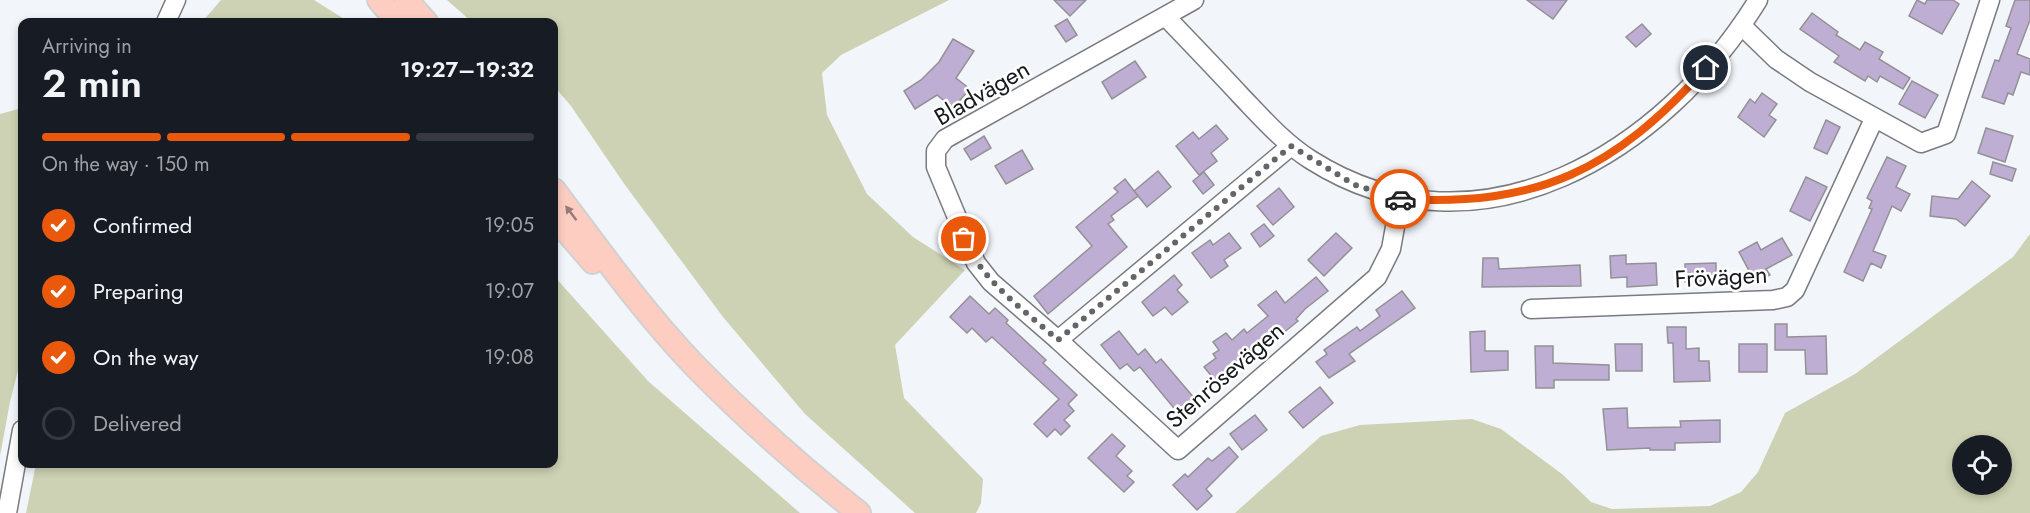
<!DOCTYPE html>
<meta charset="utf-8">
<style>
:root{--surface:#171b24;--page:#20242c;--text:#f1f3f6;--muted:#9ea1a6;--line:#363941;--accent:#ea580c}
body{margin:0;font-family:Jost,sans-serif;background:var(--page);color:var(--text);height:100vh;display:flex;flex-direction:column;font-size:22px;white-space:nowrap}
*{box-sizing:border-box;margin:0}
p{font-size:20px;color:var(--muted)}
.icon{flex:none;width:33px;height:33px;fill:none;stroke:currentColor;stroke-width:2;stroke-linecap:round;stroke-linejoin:round}
.map{position:relative;flex:1;overflow:hidden}
.panel{position:absolute;left:18px;top:18px;width:540px;height:450px;display:flex;flex-direction:column;background:var(--surface);border-radius:12px;box-shadow:0 3px 9px #0003}
.panel>*{flex:none}
.fabs{position:absolute;left:1952px;top:435px;display:grid;gap:12px}
.fabs a{display:grid;place-items:center;width:60px;height:60px;border-radius:50%;background:var(--surface);box-shadow:0 3px 9px #0003;font-size:30px}
.pin{position:absolute;display:grid;place-items:center;width:51px;height:51px;color:#fff;margin:-26px;border:3px solid #fff;border-radius:50%;box-shadow:0 2px 6px #0007}
.courier{position:absolute;display:grid;place-items:center;width:60px;height:60px;margin:-30px;border:4px solid #ea580c;border-radius:50%;background:#fff;color:#222;box-shadow:0 2px 8px #0007}
.headline em{font-style:normal;font-weight:600}
.headline div{display:flex;flex-direction:column-reverse}
.headline{display:flex;align-items:center;justify-content:space-between;height:102px;padding:0 24px}
h1{font-size:39px;font-weight:600;line-height:45px}
.bar{display:grid;grid-template-columns:repeat(4,1fr);gap:9px 6px;align-content:center;height:72px;padding:0 24px}
.bar i{height:8px;border-radius:4px;background:var(--line)}
.bar .on{background:var(--accent)}
.bar p{grid-column:span 4}
ol{padding:0 24px;list-style:none}
li{display:flex;align-items:center;gap:18px;height:66px}
li p{margin-inline-start:auto}
li .icon{padding:6px;border-radius:50%;background:var(--accent);color:#fff;stroke-width:4}
li:last-child{color:var(--muted)}
li i{width:33px;height:33px;border:3px solid var(--line);border-radius:50%}
.map>svg:first-child{display:block}
.green{fill:#cdd2b4;fill-rule:evenodd}
.building{fill:#bfaed3;stroke:#939196;stroke-width:1.5}
.lines{fill:none;stroke-linecap:round;stroke-linejoin:round}
.minor-casing{stroke:#797b80;stroke-width:21}
.major-casing{stroke:#d1d1d1;stroke-width:26}
.minor{stroke:#fff;stroke-width:18}
.major{stroke:#fdcdc2;stroke-width:22}
.oneway{fill:#967c76}
.done{stroke:#646568;stroke-width:6;stroke-dasharray:0 10.8}
.route{stroke:#ea580c;stroke-width:8}
.labels{text-anchor:middle;stroke-width:5;stroke-linejoin:round;paint-order:stroke}
.street-label{font-size:24px;fill:#17181a;stroke:#fff}
</style>
<div class="map">
<svg width="2030" height="513" viewBox="0 0 2030 513">
<rect width="100%" height="100%" fill="#f2f5fa"/>
<!-- green -->
<g class="green">
<polygon points="221,0 314,0 349,22 202,22"/>
<polygon points="447,0 949,0 841,55 822,73 827,115 867,194 913,237 965,270 895,345 904,398 983,479 981,503 976,513 915,513 805,414 723,317 625,185 571,106 554,86 554,22 472,22"/>
<polygon points="22,108 22,354 10,402 0,456 0,114"/>
<path d="M2030 234V513H1235L1321 436 1360 425 1472 419 1501 429 1562 474 1591 502 1612 509 1710 506 1741 492 1758 472 1785 413 1855 374 2013 257ZM1962 446H2001V484H1962Z"/>
<polygon points="554,276 648,381 800,513 26,513 36,464 554,464"/>
</g>
<!-- building -->
<g class="building">
<polygon points="1054,0 1086,0 1070,16"/>
<polygon points="1527,0 1567,0 1553,19"/>
<polygon points="1917,0 1925,4 1927,0 1953,0 1959,4 1942,34 1909,16"/>
<polygon points="2015,0 2030,0 2030,20 2017,54 2030,59 2030,75 2021,72 2013,95 2008,93 2004,104 1982,97 1995,60 1999,61 2011,28 2006,26"/>
<polygon points="1812,13 1838,32 1836,35 1860,50 1865,42 1883,52 1879,59 1910,78 1903,89 1880,76 1877,82 1868,76 1865,81 1834,62 1839,56 1800,29"/>
<polygon points="1067,19 1077,35 1066,42 1055,26"/>
<polygon points="1642,24 1651,34 1636,47 1626,37"/>
<polygon points="953,39 974,51 956,78 970,89 953,108 937,95 915,109 904,91 921,80 939,62"/>
<polygon points="1135,61 1146,77 1112,99 1102,82"/>
<polygon points="1912,81 1938,95 1925,118 1899,104"/>
<polygon points="1762,93 1777,104 1769,115 1776,120 1764,137 1738,117 1750,99 1755,103"/>
<polygon points="1826,120 1840,127 1827,154 1814,148"/>
<polygon points="1216,125 1228,139 1211,153 1217,161 1199,175 1176,146 1193,132 1199,139"/>
<polygon points="1986,128 2013,136 2005,162 1978,153"/>
<polygon points="984,136 991,148 971,160 964,149"/>
<polygon points="1022,150 1033,169 1006,184 995,166"/>
<polygon points="1887,157 1906,166 1896,187 1910,194 1901,211 1892,206 1873,251 1886,256 1881,268 1871,263 1863,281 1844,272 1872,209 1869,208 1872,201 1867,198"/>
<polygon points="1993,162 2016,169 2012,181 1990,174"/>
<polygon points="1158,171 1171,187 1147,207 1134,191"/>
<polygon points="1204,172 1214,185 1203,194 1193,181"/>
<polygon points="1806,177 1827,187 1810,221 1790,211"/>
<polygon points="1125,179 1138,196 1111,216 1114,220 1108,224 1127,247 1048,314 1034,296 1092,246 1076,227 1118,192 1114,188"/>
<polygon points="1972,181 1990,196 1965,226 1956,219 1930,216 1932,196 1958,199"/>
<polygon points="1279,188 1294,207 1273,225 1257,206"/>
<polygon points="1264,224 1274,236 1260,247 1251,234"/>
<polygon points="1229,233 1241,248 1224,260 1228,266 1211,278 1192,253 1210,240 1213,245"/>
<polygon points="1336,233 1352,248 1324,276 1308,260"/>
<polygon points="1782,238 1792,255 1766,269 1770,275 1755,282 1739,252 1757,242 1761,250"/>
<polygon points="1626,255 1626,264 1656,263 1657,285 1627,287 1627,277 1611,278 1610,256"/>
<polygon points="1483,258 1498,258 1499,269 1580,265 1581,286 1482,287"/>
<polygon points="1716,263 1716,281 1685,282 1685,264"/>
<polygon points="1174,275 1182,285 1177,290 1188,302 1172,315 1165,307 1153,316 1142,302"/>
<polygon points="1316,277 1328,291 1305,309 1296,319 1298,321 1282,334 1280,331 1269,341 1267,339 1224,373 1226,376 1217,383 1204,367 1216,358 1213,354 1219,350 1213,342 1226,333 1232,340 1244,329 1247,333 1268,316 1258,305 1276,291 1285,303"/>
<polygon points="1402,291 1415,308 1349,354 1355,361 1329,378 1316,362 1327,354 1324,350 1357,327 1360,331 1380,316 1376,310"/>
<polygon points="970,296 989,314 995,308 1008,320 1006,323 1046,360 1043,363 1077,395 1068,404 1074,411 1064,420 1070,426 1061,435 1055,429 1047,437 1034,424 1059,399 992,337 986,342 972,328 967,333 950,317"/>
<polygon points="1775,324 1787,324 1787,337 1826,336 1827,374 1806,374 1805,350 1775,350"/>
<polygon points="1667,327 1686,327 1686,349 1699,348 1699,361 1709,361 1710,381 1674,382 1673,343 1668,343"/>
<polygon points="1119,331 1138,355 1145,349 1156,363 1161,359 1195,399 1178,413 1140,367 1134,371 1127,364 1120,369 1101,345"/>
<polygon points="1485,331 1485,351 1508,351 1508,370 1471,372 1470,332"/>
<polygon points="1615,344 1642,344 1642,371 1616,371"/>
<rect x="1739" y="344" width="28" height="28"/>
<polygon points="1535,346 1553,346 1553,363 1609,365 1609,380 1554,380 1554,388 1536,388"/>
<polygon points="1320,387 1333,403 1303,428 1289,412"/>
<polygon points="1627,408 1628,428 1681,427 1680,421 1720,420 1720,442 1675,443 1675,450 1650,450 1650,448 1607,450 1603,409"/>
<polygon points="1255,415 1267,430 1242,450 1230,434"/>
<polygon points="1112,434 1125,446 1116,456 1132,471 1127,476 1134,482 1124,492 1088,458"/>
<polygon points="1229,447 1238,457 1206,489 1212,496 1197,510 1173,485 1185,474 1188,477 1208,458 1212,461"/>
</g>
<g class="lines">
<!-- minor casing -->
<g class="minor-casing">
<g id="minor">
<path d="M1166 17C1191 43 1216 69 1241 96 1263 119 1284 143 1311 160 1480 267 1665 151 1758 0"/>
<polyline points="166,22 176,0"/>
<polyline points="1742,26 1776,59 1810,82 1921,143 1946,134 1990,0"/>
<polyline points="1291,146 1058,340 1178,450 1377,277 1391,249 1400,199"/>
<polyline points="1531,309 1773,300 1787,297 1795,290 1874,119"/>
<polyline points="1058,340 991,282 976,263 936,167 936,151 945,139 1194,0"/>
<polyline points="7,513 22,430"/>
</g>
</g>
<!-- major casing -->
<g class="major-casing">
<g id="major">
<polyline points="379,0 398,22"/>
<polyline points="406,0 426,22"/>
<path d="M554 190C599 250 644 313 696 367 747 419 802 468 859 513"/>
<polyline points="554,217 593,262"/>
</g>
</g>
<!-- minor -->
<use href="#minor" class="minor"/>
<!-- major -->
<use href="#major" class="major"/>
</g>
<!-- one-way arrows -->
<defs><path id="oneway-solid" d="M-6-.8H1V-3.2L6.5 0L1 3.2V.8H-6Z" transform="scale(1.5)"/></defs>
<use class="oneway" href="#oneway-solid" transform="translate(571 213) rotate(-127)"/>
<g class="lines">
<!-- done -->
<path class="done" d="M964 239C983 282 1023 309 1058 340L1291 146 1355 185 1400 199"/>
<!-- route -->
<path class="route" d="M1400 199C1539 207 1614 170 1706 68"/>
</g>
<g class="labels">
<!-- street labels -->
<g class="street-label">
<text transform="translate(982 93) rotate(-30)" y="8">Bladvägen</text>
<text transform="translate(1721 277) rotate(-3)" y="8">Frövägen</text>
<text transform="translate(1225 375) rotate(-41)" y="8">Stenrösevägen</text>
</g>
</g>
</svg>
<div class="fabs">
<a><svg class="icon" aria-label="locate" viewBox="0 0 24 24"><circle cx="12" cy="12" r="6"/><path d="M12 2v4M12 18v4M2 12h4M18 12h4"/></svg></a>
</div>
<div class="pin" style="left:964px;top:239px;background:#ea580c"><svg class="icon" aria-label="bag" viewBox="0 0 24 24"><path d="M5 8h14l-1 12H6zM9 8a3 3 0 0 1 6 0"/></svg></div>
<div class="pin" style="left:1706px;top:68px;background:#1f2937"><svg class="icon" aria-label="home" viewBox="0 0 24 24"><path d="M3 11l9-7 9 7M6 9v11h12V9"/></svg></div>
<div class="courier" style="left:1400px;top:199px"><svg class="icon" aria-label="car" viewBox="0 0 24 24"><path d="M5 17H2v-5l4-1 3-4h7l3 4 3 1v5h-3M9 17h6M6 11h13"/><circle cx="7" cy="17" r="2"/><circle cx="17" cy="17" r="2"/></svg></div>
<section class="panel">
<div class="headline"><div><h1>2 min</h1><p>Arriving in</p></div><em>19:27–19:32</em></div>
<div class="bar"><i class="on"></i><i class="on"></i><i class="on"></i><i></i><p>On the way · 150 m</p></div>
<ol>
<li><svg class="icon" aria-label="check" viewBox="0 0 24 24"><path d="M5 12l5 5 9-10"/></svg>Confirmed<p>19:05</p></li>
<li><svg class="icon" aria-label="check" viewBox="0 0 24 24"><path d="M5 12l5 5 9-10"/></svg>Preparing<p>19:07</p></li>
<li><svg class="icon" aria-label="check" viewBox="0 0 24 24"><path d="M5 12l5 5 9-10"/></svg>On the way<p>19:08</p></li>
<li><i></i>Delivered</li>
</ol>
</section>
</div>
